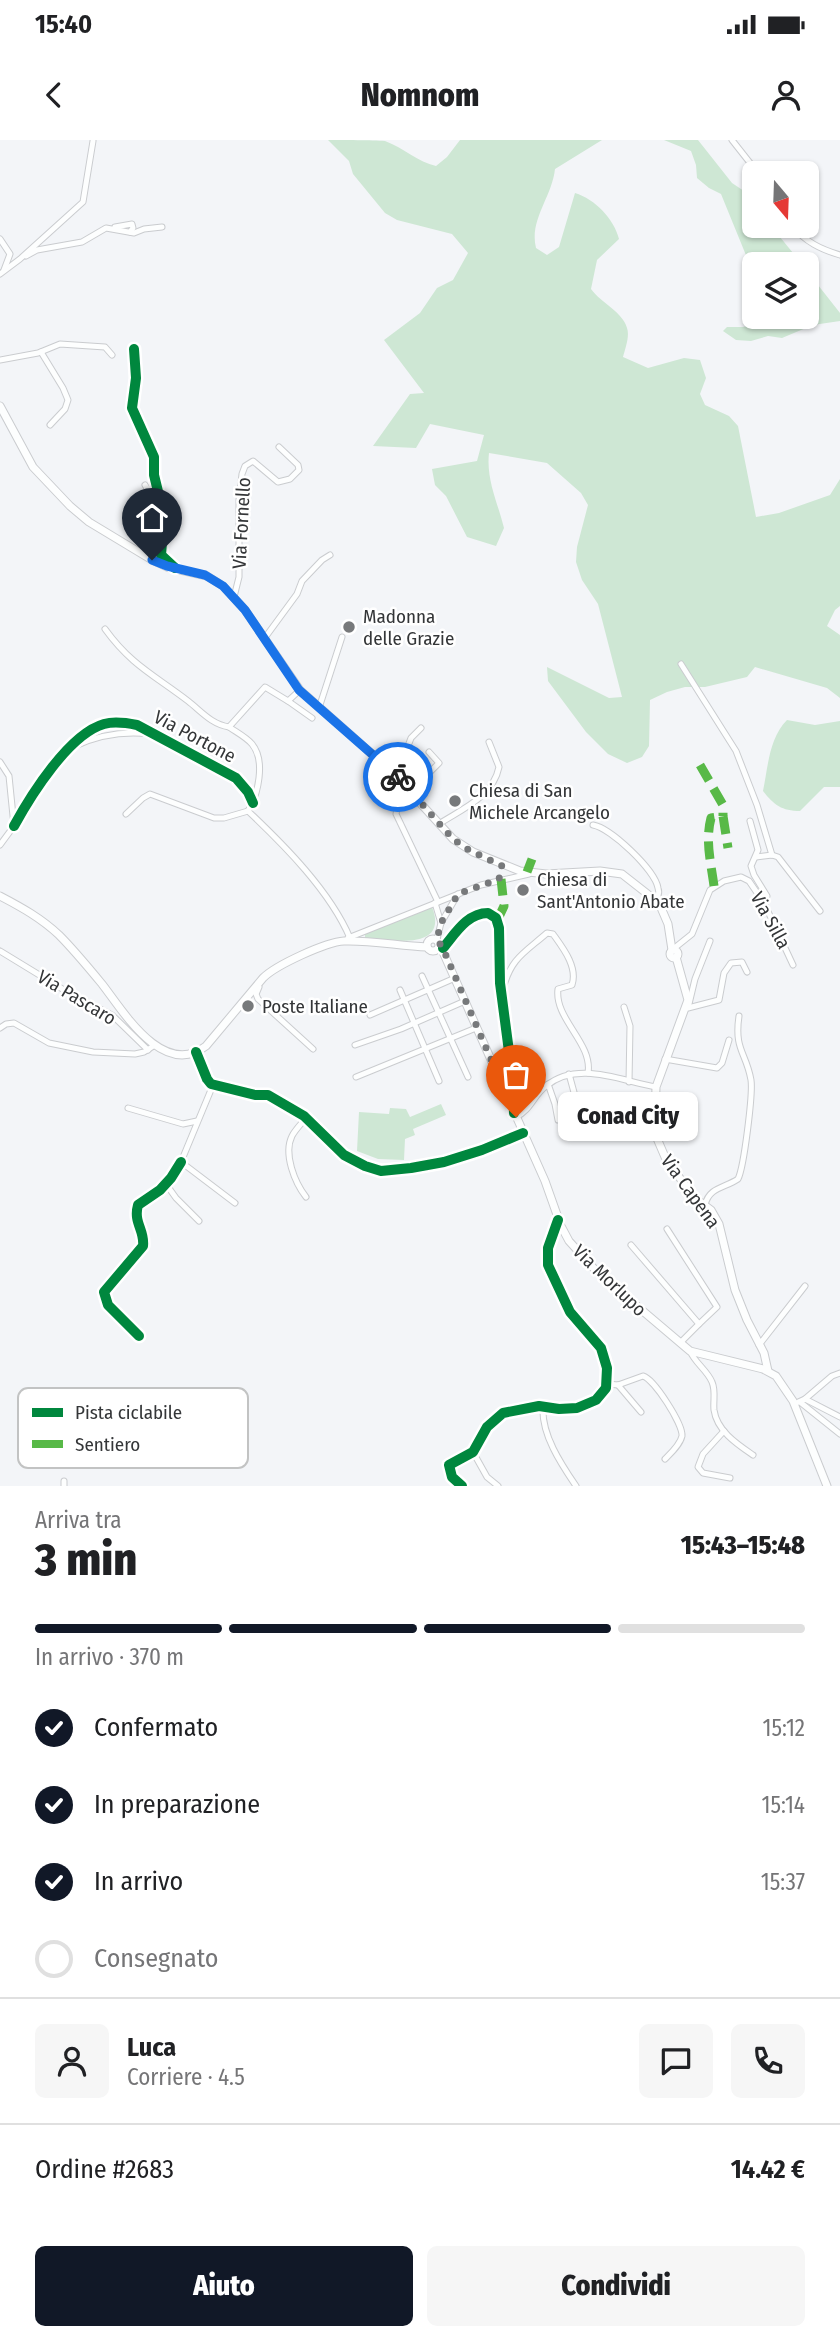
<!DOCTYPE html>
<html lang="it">
<meta charset="utf-8">
<style>
:root{--surface:#fff;--page:#f6f6f6;--text:#202124;--muted:#757577;--line:#e0e0e0;--accent:#111827}
body{margin:0;font-family:"Fira Sans Condensed",sans-serif;background:var(--page);color:var(--text);height:100vh;display:flex;flex-direction:column;font-size:26px;white-space:nowrap}
*{box-sizing:border-box;margin:0}
p{font-size:23px;color:var(--muted)}
.icon{flex:none;width:38px;height:38px;fill:none;stroke:currentColor;stroke-width:2;stroke-linecap:round;stroke-linejoin:round}
.map{position:relative;height:1346px;overflow:hidden}
.side{display:flex;flex-direction:column;background:var(--surface);flex:1}
.side>*{flex:none}
.needle{width:46px;rotate:161deg}
.controls{position:absolute;left:742px;top:21px;display:grid;gap:14px}
.controls a{display:grid;place-items:center;width:77px;height:77px;border-radius:10px;background:var(--surface);box-shadow:0 2px 5px #0004;font-size:35px}
.pin{position:absolute;display:grid;place-items:center;width:60px;height:60px;color:#fff;margin:-72px -30px;border-radius:50% 50% 50% 0;rotate:-45deg;box-shadow:0 0 7px #0007}
.pin .icon{rotate:45deg}
.courier{position:absolute;display:grid;place-items:center;width:70px;height:70px;margin:-35px;border:5px solid #1a73e8;border-radius:50%;background:#fff;color:#222;box-shadow:0 2px 9px #0007}
.bubble{position:absolute;height:49px;border-radius:10px;background:var(--surface);box-shadow:0 2px 5px #0004;font-size:23px;font-weight:800;line-height:49px;text-align:center}
.head em{font-style:normal;font-weight:800}
.head div{display:flex;flex-direction:column-reverse}
.head{display:flex;align-items:center;justify-content:space-between;height:119px;padding:0 35px}
h1{font-size:46px;font-weight:800;line-height:52px}
.bar{display:grid;grid-template-columns:repeat(4,1fr);gap:10px 7px;align-content:center;height:84px;padding:0 35px}
.bar i{height:9px;border-radius:5px;background:var(--line)}
.bar .active{background:var(--accent)}
.bar p{grid-column:span 4}
.line{display:flex;align-items:center;gap:18px;padding:0 35px;border-top:2px solid var(--line)}
.line div{flex:1}
.round{display:grid;place-items:center;flex:none;width:74px;height:74px;border-radius:10px;background:var(--page)}
ol{padding:0 35px;list-style:none}
li{display:flex;align-items:center;gap:21px;height:77px}
li p{margin-inline-start:auto}
li .icon{padding:7px;border-radius:50%;background:var(--accent);color:#fff;stroke-width:4}
li:last-child{color:var(--muted)}
li i{width:38px;height:38px;border:4px solid var(--line);border-radius:50%}
.button{display:flex;gap:14px;margin-top:auto;padding:14px 35px}
.button a{flex:1;height:80px;border-radius:10px;background:var(--accent);color:#fff;font-size:28px;font-weight:800;line-height:80px;text-align:center}
.button a+a{background:var(--page);color:var(--text)}
.status{display:flex;justify-content:space-between;align-items:center;height:49px;padding:0 35px;background:var(--surface);direction:ltr}
.status svg{height:19px;fill:currentColor}
header{display:flex;justify-content:space-between;align-items:center;height:91px;padding:0 35px;background:var(--surface);font-size:32px;font-weight:800}
.map>svg:first-child{display:block}
.green{fill:#cee7d4}
.lines{fill:none;stroke-linecap:round;stroke-linejoin:round}
.minor-casing{stroke:#cacccf;stroke-width:7}
.secondary-casing{stroke:#cacccf;stroke-width:9}
.minor{stroke:#fdfefe;stroke-width:5}
.secondary{stroke:#fdfefe;stroke-width:7}
.quiet{stroke:#58b947;stroke-width:9;stroke-dasharray:18 9;stroke-linecap:butt}
.cycleway-casing{stroke:#fff;stroke-width:15}
.cycleway{stroke:#00873e;stroke-width:10}
.done{stroke:#77797b;stroke-width:7;stroke-dasharray:0 12.6}
.route{stroke:#1a73e8;stroke-width:9}
.poi-dot{fill:#77797b;stroke:#fff;stroke-width:2.5}
.labels{text-anchor:middle;stroke-width:5;stroke-linejoin:round;paint-order:stroke}
.street-label{font-size:19px;fill:#343638;stroke:#fff}
.poi-label{font-size:19px;fill:#343638;stroke:#fff;text-anchor:start}
.key{fill:#fff;stroke:#c2c3c3;stroke-width:2}
.key-label{font-size:19px;fill:#343638}
</style>
<div class="status"><b>15:40</b><svg viewBox="0 0 49 12"><path d="M0 12V9h3v3zM5 12V6h3v6zM10 12V3h3v9zM15 12V0h3v12zM26 1h20v11H26zM47 4h2v5h-2z"/></svg></div>
<header><svg class="icon" aria-label="back" viewBox="0 0 24 24"><path d="M15 5l-7 7 7 7"/></svg>Nomnom<svg class="icon" aria-label="person" viewBox="0 0 24 24"><circle cx="12" cy="8" r="4"/><path d="M4 21q1-7 8-7t8 7"/></svg></header>
<div class="map">
<svg width="840" height="1346" viewBox="0 0 840 1346">
<rect width="100%" height="100%" fill="#f3f5f8"/>
<!-- green -->
<g class="green">
<path d="M328 0C343 0 372 0 385 1 404 8 418 22 436 26L447 17 460 0H602L555 29C552 57 529 80 536 108L547 115 559 107 575 53C595 59 614 79 619 99L597 120 591 149C601 163 623 172 627 188 630 196 625 209 623 217L648 228 684 218 700 220 706 238 700 254 705 265 729 276 738 286 756 377 779 373 830 355 840 339V466L835 470 827 486 840 495V558L827 548 755 527 747 537 705 547H685L667 552 650 560 649 606 642 617 627 623 608 614 586 592 548 541 547 527 609 558 622 557 598 464 582 440 576 422 577 407 588 365 581 353 547 323 489 313C486 340 498 363 504 388L496 406 467 397 446 356 435 345 432 329 477 321 484 295 430 284 416 308 373 306 410 254 424 253 384 200 420 173 437 148 453 140 468 113 452 94 397 80 385 73 353 34 349 21Z"/>
<polygon points="664,0 698,0 732,43 744,51 754,65 754,86 771,86 802,124 754,124 754,131 750,125 721,54 709,48 697,38 696,25 691,11"/>
<polygon points="807,131 840,173 840,181 813,185 782,198 768,196 751,201 736,200 723,191 727,187 743,187 763,181 769,177 807,177"/>
<path d="M787 580 815 585 840 581V647H824L800 671C782 671 774 665 763 651 768 627 769 598 787 580Z"/>
<path d="M432 767C450 812 388 800 365 798V794Z"/>
<polygon points="441,964 446,975 413,989 415,995 405,999 404,1020 378,1019 357,1011 359,972 389,974 390,968 406,969 410,977"/>
</g>
<g class="lines">
<!-- minor casing -->
<g class="minor-casing">
<g id="minor">
<polyline points="732,0 758,33"/>
<path d="M792 86C806 102 820 109 840 115"/>
<polyline points="115,87 132,84 133,88 130,92"/>
<polyline points="0,99 10,114 4,130"/>
<polyline points="26,116 37,110 82,102 106,88 134,93 144,89 162,87"/>
<polyline points="0,134 20,119 83,62 93,1"/>
<polyline points="134,209 136,238 132,268 154,317 154,335 164,376 161,415 174,428"/>
<polyline points="41,212 63,248 68,260 65,269 50,285"/>
<polyline points="0,220 38,213 60,204 105,207 112,215"/>
<polyline points="145,345 161,369"/>
<polyline points="234,457 239,437 239,360 242,334 245,326 253,321 278,342 290,339 299,330 298,325 279,307"/>
<path d="M105 489C131 525 154 535 188 561 201 571 211 584 229 587L265 547 288 561 300 550"/>
<polyline points="264,499 297,454 302,441 322,420 330,415"/>
<polyline points="681,524 736,611 757,665 772,715"/>
<polyline points="288,561 312,578"/>
<polyline points="319,568 342,497"/>
<path d="M229 587C236 592 246 597 252 604 266 621 258 655 248 671 284 705 330 751 350 798"/>
<path d="M75 606C99 595 124 591 150 594"/>
<polyline points="0,622 9,636 14,686 0,705"/>
<polyline points="390,630 405,614 411,598 421,588"/>
<polyline points="411,651 439,623 429,612"/>
<polyline points="413,653 397,668 396,674 438,762"/>
<polyline points="126,674 143,658 150,654 214,678 224,678 248,671"/>
<polyline points="750,681 758,710 751,726 754,735 767,756 764,763"/>
<path d="M439 684C462 669 493 657 499 627L489 602"/>
<path d="M593 685C611 688 655 730 658 748 660 754 658 754 657 759"/>
<path d="M14 686C31 655 69 594 104 584 115 581 127 583 137 585L236 638 248 652 253 663"/>
<polyline points="756,717 772,715 778,717 820,771"/>
<polyline points="435,763 441,783"/>
<polyline points="348,798 481,745 529,734"/>
<polyline points="437,799 441,783 458,754"/>
<path d="M443 808C455 794 467 773 488 773L496 778 499 788 500 843 513 942 514 970"/>
<polyline points="672,810 692,794 710,750 724,741 741,737 749,741 764,763 793,825"/>
<polyline points="0,811 64,850 112,875 148,910"/>
<polyline points="422,836 468,937"/>
<polyline points="259,847 256,854 258,859 313,909"/>
<path d="M503 849C511 818 524 813 547 793L553 794C563 808 578 827 572 845L558 849C554 879 593 903 588 933"/>
<polyline points="400,850 439,941"/>
<polyline points="689,864 695,839 710,801"/>
<polyline points="624,867 630,886 629,942"/>
<polyline points="688,868 719,860 724,833 731,823 742,822 747,832"/>
<polyline points="370,875 455,838"/>
<polyline points="0,888 6,884 14,883 49,903 93,912 135,914 144,912 155,905"/>
<polyline points="355,905 401,889 465,861"/>
<polyline points="196,912 207,939 211,944 255,955 268,955 304,976 344,1015 365,1026 381,1031 411,1028 444,1022 482,1010 523,993"/>
<polyline points="665,919 717,928 722,923 729,900"/>
<polyline points="569,934 575,956"/>
<polyline points="356,937 476,888"/>
<polyline points="548,944 555,964 558,980"/>
<polyline points="213,945 181,1022 235,1063"/>
<polyline points="128,968 183,984 197,981"/>
<path d="M516 977C530 971 534 955 546 946 578 920 621 941 656 947"/>
<polyline points="166,1044 176,1058 199,1081"/>
<path d="M306 1057C295 1043 283 1014 292 996 295 990 301 984 306 978"/>
<path d="M705 1065C709 1047 725 1048 738 1039 744 1027 753 954 751 940 746 912 734 910 739 876"/>
<polyline points="667,1089 717,1167 699,1184"/>
<polyline points="631,1105 699,1184 680,1203"/>
<path d="M139 1196 108 1165 104 1152 143 1106C145 1090 133 1083 138 1065L160 1050 171 1038 181 1022"/>
<polyline points="759,1205 805,1146"/>
<path d="M690 1211C695 1223 707 1230 712 1242 716 1251 713 1261 714 1270 717 1291 737 1304 753 1315"/>
<path d="M608 1244 618 1245 643 1236C654 1239 683 1284 682 1296 680 1305 671 1313 665 1319"/>
<polyline points="618,1245 641,1272"/>
<polyline points="805,1259 832,1236 840,1233"/>
<polyline points="800,1262 840,1294"/>
<polyline points="794,1264 805,1259 840,1277"/>
<path d="M543 1266C541 1294 561 1324 576 1346"/>
<polyline points="724,1291 703,1314 698,1327 703,1333 730,1338"/>
<polyline points="473,1312 487,1337 498,1346"/>
<polyline points="64,1346 64,1341"/>
<polyline points="462,1346 452,1337 449,1325 473,1312 487,1287 503,1273 539,1266 559,1269 577,1268 596,1260 606,1248 607,1228 601,1208 570,1172 548,1125 548,1108 558,1080"/>
</g>
</g>
<!-- secondary casing -->
<g class="secondary-casing">
<g id="secondary">
<polyline points="0,266 33,327 70,366 89,382 152,420 167,427 207,436 223,446 245,470 300,550 390,630 453,699 473,712 520,731 546,734 600,731 622,734 659,763 668,784 672,810"/>
<path d="M0 756C21 767 41 778 59 795 74 810 88 827 102 844 123 871 163 939 206 906L263 838C276 825 326 802 344 801 371 800 400 806 427 807"/>
<circle cx="433" cy="805" r="6"/>
<polyline points="439,803 545,1041 561,1086 569,1101 598,1133 690,1211 763,1229 776,1236 793,1261 827,1346"/>
<circle cx="674" cy="814" r="4"/>
<polyline points="676,817 688,860 656,947 655,981 656,996 665,1017 679,1037 695,1058 711,1070 719,1084 735,1150 747,1180 764,1213 768,1231"/>
</g>
</g>
<!-- minor -->
<use href="#minor" class="minor"/>
<!-- secondary -->
<use href="#secondary" class="secondary"/>
<!-- quiet -->
<g class="quiet">
<polyline points="700,625 723,665 723,676"/>
<polyline points="527,732 532,719"/>
<path d="M714 746C711 723 705 701 711 678L723 676 728 708"/>
<polyline points="497,781 504,766 501,739"/>
</g>
<!-- cycleway casing -->
<g class="cycleway-casing">
<g id="cycleway">
<polyline points="134,209 136,238 132,268 154,317 154,335 164,376 161,415 175,428"/>
<path d="M14 686C31 655 69 594 104 584 115 581 127 583 137 585L236 638 248 652 253 663"/>
<path d="M443 808C455 794 467 773 488 773L496 778 499 788 500 843 513 942 514 973"/>
<polyline points="196,912 207,939 211,944 255,955 268,955 304,976 344,1015 365,1026 381,1031 411,1028 444,1022 482,1010 523,993"/>
<path d="M139 1196 108 1165 104 1152 143 1106C145 1090 133 1083 138 1065L160 1050 171 1038 181 1022"/>
<polyline points="462,1346 452,1337 449,1325 473,1312 487,1287 503,1273 539,1266 559,1269 577,1268 596,1260 606,1248 607,1228 601,1208 570,1172 548,1125 548,1108 558,1080"/>
</g>
</g>
<!-- cycleway -->
<use href="#cycleway" class="cycleway"/>
</g>
<g class="lines">
<!-- done -->
<polyline class="done" points="398,637 453,699 469,710 502,726 499,739 458,754 441,783 437,799 444,811 516,977"/>
<!-- route -->
<polyline class="route" points="152,420 167,426 205,435 223,446 245,470 299,550 398,637"/>
</g>
<!-- markers -->
<g class="poi-dot">
<circle cx="349" cy="487" r="7"/>
<circle cx="455" cy="661" r="7"/>
<circle cx="523" cy="750" r="7"/>
<circle cx="248" cy="866" r="7"/>
</g>
<g class="labels">
<!-- street labels -->
<g class="street-label">
<text transform="translate(241 383) rotate(-87)" y="7">Via Fornello</text>
<text transform="translate(195 596) rotate(28)" y="7">Via Portone</text>
<text transform="translate(771 780) rotate(61)" y="7">Via Silla</text>
<text transform="translate(77 857) rotate(31)" y="7">Via Pascaro</text>
<text transform="translate(691 1051) rotate(54)" y="7">Via Capena</text>
<text transform="translate(610 1140) rotate(44)" y="7">Via Morlupo</text>
</g>
<!-- poi labels -->
<g class="poi-label">
<text x="363" y="483">Madonna<tspan x="363" dy="22">delle Grazie</tspan></text>
<text x="469" y="657">Chiesa di San<tspan x="469" dy="22">Michele Arcangelo</tspan></text>
<text x="537" y="746">Chiesa di<tspan x="537" dy="22">Sant'Antonio Abate</tspan></text>
<text x="262" y="873">Poste Italiane</text>
</g>
</g>
<!-- legend -->
<rect x="18" y="1248" width="230" height="80" rx="10" class="key"/>
<rect x="32" y="1268" width="31" height="9" fill="#00873e"/>
<rect x="32" y="1300" width="31" height="8" fill="#58b947"/>
<g class="key-label">
<text x="75" y="1279">Pista ciclabile</text>
<text x="75" y="1311">Sentiero</text>
</g>
</svg>
<div class="controls">
<a><svg class="needle" viewBox="-14 -14 28 28"><path d="M0-13l5 13h-10z" fill="#e53935"/><path d="M0 13l5-13h-10z" fill="#757577"/></svg></a>
<a><svg class="icon" aria-label="layers" viewBox="0 0 24 24"><path d="M12 4l9 5-9 5-9-5zM3 14l9 5 9-5"/></svg></a>
</div>
<div class="pin" style="left:516px;top:977px;background:#ea580c"><svg class="icon" aria-label="bag" viewBox="0 0 24 24"><path d="M5 8h14l-1 12H6zM9 8a3 3 0 0 1 6 0"/></svg></div>
<div class="pin" style="left:152px;top:420px;background:#1f2937"><svg class="icon" aria-label="home" viewBox="0 0 24 24"><path d="M3 11l9-7 9 7M6 9v11h12V9"/></svg></div>
<div class="courier" style="left:398px;top:637px"><svg class="icon" aria-label="bike" viewBox="0 0 24 24"><circle cx="6" cy="16" r="4"/><circle cx="18" cy="16" r="4"/><path d="M6 16l4-8h5l3 8M10 8l3 8H6M13 5h3"/></svg></div>
<div class="bubble" style="left:558px;top:952px;width:140px">Conad City</div>
</div>
<section class="side">
<div class="head"><div><h1>3 min</h1><p>Arriva tra</p></div><em>15:43–15:48</em></div>
<div class="bar"><i class="active"></i><i class="active"></i><i class="active"></i><i></i><p>In arrivo · 370 m</p></div>
<ol>
<li><svg class="icon" aria-label="check" viewBox="0 0 24 24"><path d="M5 12l5 5 9-10"/></svg>Confermato<p>15:12</p></li>
<li><svg class="icon" aria-label="check" viewBox="0 0 24 24"><path d="M5 12l5 5 9-10"/></svg>In preparazione<p>15:14</p></li>
<li><svg class="icon" aria-label="check" viewBox="0 0 24 24"><path d="M5 12l5 5 9-10"/></svg>In arrivo<p>15:37</p></li>
<li><i></i>Consegnato</li>
</ol>
<div class="line" style="height:126px"><a class="round"><svg class="icon" aria-label="person" viewBox="0 0 24 24"><circle cx="12" cy="8" r="4"/><path d="M4 21q1-7 8-7t8 7"/></svg></a><div><b>Luca</b><p>Corriere · 4.5</p></div><a class="round"><svg class="icon" aria-label="chat" viewBox="0 0 24 24"><path d="M4 5h16v11H9l-5 4z"/></svg></a><a class="round"><svg class="icon" aria-label="phone" viewBox="0 0 24 24"><path d="M5 4h4l2 5-3 2q2 4 5 5l2-3 5 2v4C11 20 4 13 5 4z"/></svg></a></div>
<div class="line" style="height:91px"><div>Ordine #2683</div><b>14.42 €</b></div>
<div class="button"><a>Aiuto</a><a>Condividi</a></div>
</section>
